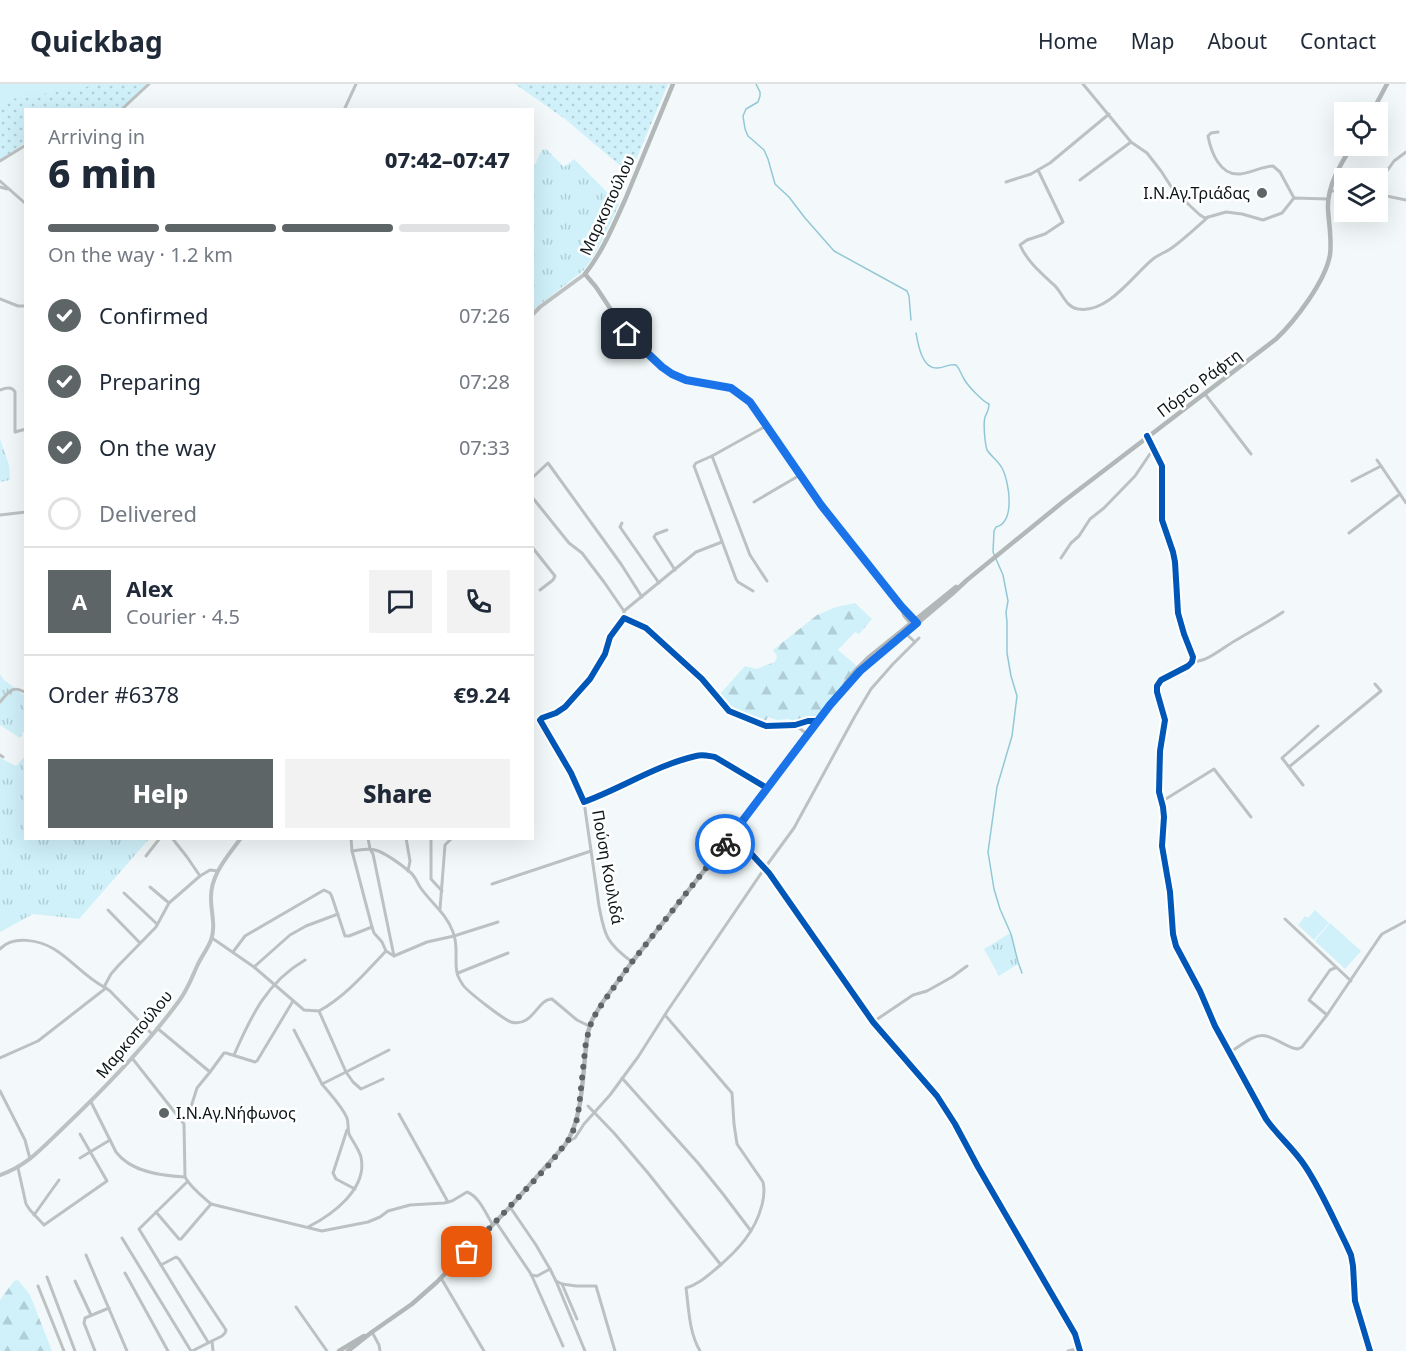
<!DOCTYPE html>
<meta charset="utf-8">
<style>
:root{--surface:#fff;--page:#f2f2f3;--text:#1f2937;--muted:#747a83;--line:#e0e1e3;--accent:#5d6566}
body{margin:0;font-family:"Noto Sans",sans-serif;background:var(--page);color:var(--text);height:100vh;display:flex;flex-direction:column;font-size:22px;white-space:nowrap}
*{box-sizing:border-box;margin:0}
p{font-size:20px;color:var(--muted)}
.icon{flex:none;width:33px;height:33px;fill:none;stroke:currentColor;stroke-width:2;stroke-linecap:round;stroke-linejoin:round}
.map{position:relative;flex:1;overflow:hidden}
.side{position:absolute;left:24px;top:24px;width:510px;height:732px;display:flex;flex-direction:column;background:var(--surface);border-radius:0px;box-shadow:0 6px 24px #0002}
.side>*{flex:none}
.fabs{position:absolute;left:1334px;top:18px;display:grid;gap:12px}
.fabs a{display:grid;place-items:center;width:54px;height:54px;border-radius:0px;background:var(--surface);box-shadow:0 6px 24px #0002;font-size:30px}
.pin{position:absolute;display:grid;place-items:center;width:51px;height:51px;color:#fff;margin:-26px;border-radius:12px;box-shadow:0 3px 9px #0006}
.courier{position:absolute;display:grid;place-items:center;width:60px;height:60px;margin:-30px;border:4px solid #1a73e8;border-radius:50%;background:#fff;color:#222;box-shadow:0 2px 8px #0007}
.summary em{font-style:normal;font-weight:800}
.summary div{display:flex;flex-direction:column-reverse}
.summary{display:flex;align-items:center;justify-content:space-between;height:102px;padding:0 24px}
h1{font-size:39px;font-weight:800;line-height:45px}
.bar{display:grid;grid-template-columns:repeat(4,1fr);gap:9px 6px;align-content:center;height:72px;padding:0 24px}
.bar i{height:8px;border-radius:4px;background:var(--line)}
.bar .on{background:var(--accent)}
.bar p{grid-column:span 4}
.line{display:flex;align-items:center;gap:15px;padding:0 24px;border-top:2px solid var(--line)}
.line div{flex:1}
.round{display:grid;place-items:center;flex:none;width:63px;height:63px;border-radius:0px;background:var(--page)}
ol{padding:0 24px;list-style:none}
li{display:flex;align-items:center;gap:18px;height:66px}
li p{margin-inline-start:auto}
li .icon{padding:6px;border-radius:50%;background:var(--accent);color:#fff;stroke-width:4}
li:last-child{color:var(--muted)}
li i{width:33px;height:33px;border:3px solid var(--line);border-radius:50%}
.cta{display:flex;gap:12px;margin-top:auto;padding:12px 24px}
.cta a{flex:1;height:69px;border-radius:0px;background:var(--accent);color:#fff;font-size:24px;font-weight:800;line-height:69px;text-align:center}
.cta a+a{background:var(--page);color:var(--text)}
header{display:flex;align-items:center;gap:36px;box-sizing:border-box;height:84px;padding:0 30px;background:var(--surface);border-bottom:2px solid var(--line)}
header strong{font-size:28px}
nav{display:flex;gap:33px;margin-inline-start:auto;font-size:21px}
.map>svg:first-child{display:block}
.grass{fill:url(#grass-tufts)}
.forest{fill:url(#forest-firs)}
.park{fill:url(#park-dots)}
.pitch{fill:#d0f1fa}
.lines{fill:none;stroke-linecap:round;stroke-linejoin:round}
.stream{stroke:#92c8d6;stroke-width:1.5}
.minor{stroke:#bdc1c2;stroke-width:3}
.tertiary{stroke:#bdc1c2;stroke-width:4}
.secondary{stroke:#b2b7b8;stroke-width:4.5}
.cycleway-casing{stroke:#fff;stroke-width:10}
.cycleway{stroke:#0057b8;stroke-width:6}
.done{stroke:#5d6566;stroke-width:6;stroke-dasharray:0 10.8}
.route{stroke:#1a73e8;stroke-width:8}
.poi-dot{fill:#5d6566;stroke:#fff;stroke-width:2}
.labels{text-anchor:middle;stroke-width:5;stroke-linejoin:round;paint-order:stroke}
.poi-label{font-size:16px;fill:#0c1517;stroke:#fff;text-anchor:end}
.street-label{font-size:16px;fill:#0c1517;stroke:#fff}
</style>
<header>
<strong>Quickbag</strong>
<nav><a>Home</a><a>Map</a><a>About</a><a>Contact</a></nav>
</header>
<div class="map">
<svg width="1406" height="1267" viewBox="0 0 1406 1267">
<defs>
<pattern id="grass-tufts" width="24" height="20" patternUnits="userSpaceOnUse" patternTransform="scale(1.5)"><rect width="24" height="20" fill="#d0f1fa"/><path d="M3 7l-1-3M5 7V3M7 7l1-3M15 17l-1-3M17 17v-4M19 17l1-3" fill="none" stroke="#b1ced6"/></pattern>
<pattern id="forest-firs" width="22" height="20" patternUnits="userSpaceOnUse" patternTransform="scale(1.5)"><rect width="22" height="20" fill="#d0f1fa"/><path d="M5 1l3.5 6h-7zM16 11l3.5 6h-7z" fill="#b1ced6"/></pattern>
<pattern id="park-dots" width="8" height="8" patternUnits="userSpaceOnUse" patternTransform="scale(1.5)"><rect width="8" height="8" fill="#d0f1fa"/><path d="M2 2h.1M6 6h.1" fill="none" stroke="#b1ced6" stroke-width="1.8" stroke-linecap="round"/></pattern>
</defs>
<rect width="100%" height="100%" fill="#f3f9fa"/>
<!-- grass -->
<g class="grass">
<path d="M546 65 564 83 574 75 619 120C609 143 599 166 584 186L533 226V84L542 66Z"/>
<polygon points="0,355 9,381 10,396 0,398"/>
<polygon points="0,590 3,595 25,612 25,645 20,654 0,641"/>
<polygon points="25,672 26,754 149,755 79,835 33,830 0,848 0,674 16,682"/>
<polygon points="1010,849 1018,880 999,892 984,865"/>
</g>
<!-- forest -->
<g class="forest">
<polygon points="855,519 872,535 859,550 855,548 838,566 857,582 816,636 806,636 793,640 790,635 777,636 768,633 764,640 730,626 719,611 745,582 756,585 775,578 777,572 773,566 817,531 836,523"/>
<polygon points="18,1196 30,1211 52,1267 0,1267 0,1216 14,1197"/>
</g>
<!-- park -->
<g class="park">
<polygon points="0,0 147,0 123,23 117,25 26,26 25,59 0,76"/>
<polygon points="515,0 668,0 630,90 565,35"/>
</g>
<!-- pitch -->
<g class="pitch">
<polygon points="10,0 104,0 0,17 0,2"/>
<polygon points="1315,826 1329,839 1314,856 1298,841 1305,832 1308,834"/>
<polygon points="1330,839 1361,867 1345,885 1315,857"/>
</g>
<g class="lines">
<!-- stream -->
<g class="stream">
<polyline points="756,0 760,8 760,12 758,18 746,25 743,32 745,45 748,52 764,66 768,75 775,100 789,113 805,134 834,167 907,207 909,212 911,236"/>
<path d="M916 249C918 260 922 285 937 284 945 284 949 279 956 281 960 285 961 290 964 295 968 302 982 317 989 320 989 327 987 328 985 333 983 339 985 360 987 366 990 371 998 377 1002 384 1009 397 1016 438 996 443L994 447 993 468 1003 491 1008 517 1006 528 1007 538V569L1011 592 1017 612 1012 652 997 703 988 768 994 805 1000 825 1011 850 1018 878 1022 889"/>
</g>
<!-- minor -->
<g class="minor">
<polyline points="1083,0 1131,58 1147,69 1161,87 1174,107 1200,131 1205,134 1226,128 1242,130 1263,136 1282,129 1294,114 1328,115"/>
<polyline points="121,26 149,0"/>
<polyline points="344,26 356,0"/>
<path d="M1218 48 1211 49 1208 52C1211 68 1220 92 1240 90 1250 89 1261 83 1273 82L1280 88 1294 114"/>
<polyline points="0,77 26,61"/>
<path d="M1038 86 1063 138 1045 150 1027 156 1020 161C1027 177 1041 189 1053 200 1062 207 1065 223 1078 225 1108 230 1133 191 1153 175 1159 170 1167 168 1173 163 1185 154 1197 143 1208 133"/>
<polyline points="1080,96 1131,58"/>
<polyline points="0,97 26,120"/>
<polyline points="1006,98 1031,90 1050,79 1109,30"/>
<polyline points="1377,101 1394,77 1406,68"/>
<polyline points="0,103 7,105"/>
<polyline points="1331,107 1344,107"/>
<polyline points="1377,110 1406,116"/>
<polyline points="0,215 18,222 26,222"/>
<path d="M0 306C5 304 12 302 15 308V348L26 345"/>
<polyline points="1205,310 1251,370"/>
<path d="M1147 352 1162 382V436L1173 468 1175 478 1178 529 1184 550 1193 573 1192 578 1188 582 1161 596 1157 602V608L1165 636 1160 667 1159 708 1163 723 1164 733 1162 762 1170 808 1173 850 1176 862 1200 907 1215 942 1266 1035C1278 1052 1294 1065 1305 1082 1321 1106 1333 1134 1346 1160L1351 1171 1353 1182 1355 1217 1370 1267"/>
<polyline points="712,372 750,471 767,497"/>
<polyline points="1377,376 1406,419"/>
<polyline points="532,394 548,379 621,480 642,513"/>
<polyline points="1352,397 1381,382"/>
<polyline points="532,413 569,459 582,469 604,498 624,527 624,534"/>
<polyline points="754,418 800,391"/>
<polyline points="0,431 26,428"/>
<polyline points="622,439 620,443 659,499"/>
<polyline points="667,446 656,450 654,453 675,486"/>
<polyline points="1349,449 1400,410"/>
<polyline points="532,463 555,492 553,496 540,506"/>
<polyline points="1061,474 1071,459 1079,452 1090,435 1104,424 1135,392 1154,364"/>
<polyline points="753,507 738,498 736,495 694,382 696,379 712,372 766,342"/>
<polyline points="624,527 696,468 722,458"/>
<polyline points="905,549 915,558"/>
<path d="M1192 578C1210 577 1223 563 1238 555 1253 546 1268 538 1283 528"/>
<path d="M0 618C9 608 12 600 26 609"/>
<polyline points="795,641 807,650"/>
<polyline points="0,671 3,673"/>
<polyline points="1289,683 1381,607 1375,600"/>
<polyline points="1303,701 1282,674 1318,642"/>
<path d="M767 704 715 673C708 672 703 670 696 672 657 681 622 704 584 718L571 689 540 636 542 634 556 629 565 623 590 595 605 570 610 553 624 534 646 544 702 595 729 627 766 642 795 641 816 637"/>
<path d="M584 718 599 822C601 832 603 845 608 854 613 863 624 872 632 878"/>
<polyline points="1161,718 1214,685 1251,733"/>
<polyline points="733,750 769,789 873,938 937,1012 955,1040 978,1083 1075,1250 1080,1267"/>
<polyline points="172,754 187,773 200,792 210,786 218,787"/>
<polyline points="351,754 352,767 372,843 374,849 382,858 386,867 394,872 427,858 454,852 498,838"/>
<polyline points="368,754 370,765 373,770 394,872"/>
<polyline points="406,754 410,777 408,787"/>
<polyline points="431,757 431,795 442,807"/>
<path d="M352 767C360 766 368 764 375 766 384 768 402 781 410 788 415 792 417 798 420 803 431 819 446 829 453 848 459 864 454 874 457 889 458 893 461 898 463 901 468 908 503 935 511 938 533 944 537 915 552 915L577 936 589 942"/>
<polyline points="146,772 160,754"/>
<polyline points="492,800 591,767"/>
<polyline points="150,803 169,819"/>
<polyline points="124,809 157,840"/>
<polyline points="440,825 445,761 452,754"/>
<polyline points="108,826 140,859"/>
<polyline points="1285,835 1351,897"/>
<polyline points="212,854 254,883 304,926 319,927 346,988 322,1000 294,946"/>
<path d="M0 865C13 851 39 856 54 865 72 876 85 893 104 903"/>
<polyline points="233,868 245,852 324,806 330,809 332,813 345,852 349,852 372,843"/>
<polyline points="254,883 290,851 306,842 338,830"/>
<polyline points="458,889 508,869"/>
<polyline points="106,904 104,903 111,890 118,882 156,843 169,819 200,792"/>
<path d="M319 927C345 913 366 888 386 867"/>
<path d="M665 931 732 1009 734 1040 737 1060 763 1098C765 1106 764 1113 762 1121 755 1148 738 1166 717 1184 707 1192 699 1200 686 1204 689 1226 689 1248 700 1267"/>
<polyline points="1327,931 1309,916 1330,886 1335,884"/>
<polyline points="873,938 913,911 927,907 952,893 967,882"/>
<polyline points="157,944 210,988 197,1004 191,1023 182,1037"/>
<path d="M1230 968C1240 963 1253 949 1266 952 1275 954 1284 961 1293 964L1298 965 1302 963 1327 931 1379 854 1382 850 1406 837"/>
<path d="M234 971C251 932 267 898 305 876"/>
<polyline points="0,974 38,957 106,904 110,907 152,950"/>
<path d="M132 974 184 1040 185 1093C191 1104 202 1112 211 1120L322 1147 368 1138 380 1133 388 1127 410 1121 444 1119 452 1117 467 1108C479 1112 486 1130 493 1141"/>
<polyline points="210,988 224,969 226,969 255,978 257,977 293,917"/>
<polyline points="622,994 698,1079 723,1110 751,1147"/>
<polyline points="383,995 361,1005 353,998 346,988 389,966"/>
<polyline points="0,1007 25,1056 30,1075"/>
<path d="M91 1018 116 1068C131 1088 161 1092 185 1093"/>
<polyline points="588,1022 614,1049 648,1089 721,1181"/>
<polyline points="399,1030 448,1118"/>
<polyline points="347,1046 333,1089 336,1095 355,1105"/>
<polyline points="567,1058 575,1054 584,1040 610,1011 638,973 668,926 764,785 794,744 855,632 871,605 893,580 919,554"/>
<polyline points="80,1074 110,1056"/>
<polyline points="18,1084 26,1120 30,1126 44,1141 107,1097 80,1050"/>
<polyline points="187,1098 139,1145 208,1258"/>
<polyline points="510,1123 536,1161 550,1185 537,1192 531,1191"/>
<polyline points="156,1128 179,1155 181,1155 211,1120"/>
<polyline points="34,1131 59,1096"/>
<polyline points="496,1138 531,1190 563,1262"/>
<path d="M308 1143C332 1131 368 1105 361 1073 359 1066 354 1059 350 1052 347 1047 349 1040 347 1034 342 1022 330 1010 322 1000"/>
<polyline points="122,1154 191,1267"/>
<polyline points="86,1171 127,1267"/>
<polyline points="161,1181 176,1173 179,1175 226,1246 225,1249 222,1252 192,1267"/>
<polyline points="550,1185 556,1197 562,1200 576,1202 596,1202 615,1267"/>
<polyline points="125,1189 168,1267"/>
<polyline points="47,1193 75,1267"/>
<polyline points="441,1194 484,1267"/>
<polyline points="75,1197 91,1231"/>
<polyline points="556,1197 585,1267"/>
<polyline points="562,1200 577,1235"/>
<polyline points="38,1202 64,1267"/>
<polyline points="296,1223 327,1267"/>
<polyline points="372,1248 379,1261 380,1267"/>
<polyline points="212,1257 213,1267"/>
<polyline points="95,1267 84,1239 85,1234 109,1224"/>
<polyline points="1068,1267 1080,1264"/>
</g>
<!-- tertiary -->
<g class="tertiary">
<polyline points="532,231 540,223 585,190"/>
<path d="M0 1091C27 1082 42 1064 62 1045 103 1006 146 962 179 917 188 905 192 893 198 880 202 872 208 864 211 856 216 843 211 828 211 815 210 791 228 772 241 754"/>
</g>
<!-- secondary -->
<g class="secondary">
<path d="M673 0C657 39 641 78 625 116 613 142 603 167 585 190L596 203 627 250 662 283 679 294 731 304 750 318 821 421 901 522 917 539"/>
<polyline points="1372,28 1387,0"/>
<polyline points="902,525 905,532 912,540"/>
<polyline points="845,600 855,587 868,574 956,503"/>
<polyline points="339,1267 364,1252"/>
<path d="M348 1267 372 1248 412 1220 437 1198 510 1123 565 1061C585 1032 582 983 588 948L592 936 602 919 632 878 733 750 817 637 855 592 952 510 967 496 1064 417 1276 255C1295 237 1325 198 1330 171 1332 156 1329 141 1328 125 1327 102 1340 81 1352 62"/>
</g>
<!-- cycleway casing -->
<g class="cycleway-casing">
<g id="cycleway">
<path d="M1147 352 1162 382V436L1173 468 1175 478 1178 529 1184 550 1193 573 1192 578 1188 582 1161 596 1157 602V608L1165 636 1160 667 1159 708 1163 723 1164 733 1162 762 1170 808 1173 850 1176 862 1200 907 1215 942 1266 1035C1278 1052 1294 1065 1305 1082 1321 1106 1333 1134 1346 1160L1351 1171 1353 1182 1355 1217 1370 1267"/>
<path d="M767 704 715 673C708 672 703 670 696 672 657 681 622 704 584 718L571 689 540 636 542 634 556 629 565 623 590 595 605 570 610 553 624 534 646 544 702 595 729 627 766 642 795 641 808 637H817"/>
<polyline points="733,750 769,789 873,938 937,1012 955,1040 978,1083 1075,1250 1080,1267"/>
</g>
</g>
<!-- cycleway -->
<use href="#cycleway" class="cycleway"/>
</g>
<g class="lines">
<!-- done -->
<polyline class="done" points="467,1168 547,1083 570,1054 576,1040 579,1023 586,957 592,936 602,920 632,878 725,760"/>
<!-- route -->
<polyline class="route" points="627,250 662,283 672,290 686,296 731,304 750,318 821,421 901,522 917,539 860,587 830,621 725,760"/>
</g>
<!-- markers -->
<g class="poi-dot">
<circle cx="1262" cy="109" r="6"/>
<circle cx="164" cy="1029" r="6"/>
</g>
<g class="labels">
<!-- poi labels -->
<g class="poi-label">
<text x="1250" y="115">Ι.Ν.Αγ.Τριάδας</text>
<text x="176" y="1035" text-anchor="start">Ι.Ν.Αγ.Νήφωνος</text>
</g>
<!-- street labels -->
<g class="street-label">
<text transform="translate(607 121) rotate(-65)" y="6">Μαρκοπούλου</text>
<text transform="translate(1199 299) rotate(-37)" y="6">Πόρτο Ράφτη</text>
<text transform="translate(608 783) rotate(80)" y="6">Πούση Κουλιδά</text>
<text transform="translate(134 950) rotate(-50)" y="6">Μαρκοπούλου</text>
</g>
</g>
</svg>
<div class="fabs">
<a><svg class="icon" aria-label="locate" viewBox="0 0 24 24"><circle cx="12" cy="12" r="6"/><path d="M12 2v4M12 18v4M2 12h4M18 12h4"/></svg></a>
<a><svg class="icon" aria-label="layers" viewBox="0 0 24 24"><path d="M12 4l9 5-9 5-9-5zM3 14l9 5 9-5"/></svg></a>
</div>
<div class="pin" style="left:467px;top:1168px;background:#ea580c"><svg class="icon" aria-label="bag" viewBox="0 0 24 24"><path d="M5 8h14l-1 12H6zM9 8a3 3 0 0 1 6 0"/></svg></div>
<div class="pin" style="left:627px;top:250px;background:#1f2937"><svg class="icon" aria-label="home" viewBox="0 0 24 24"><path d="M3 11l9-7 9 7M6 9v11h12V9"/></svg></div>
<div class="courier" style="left:725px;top:760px"><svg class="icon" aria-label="bike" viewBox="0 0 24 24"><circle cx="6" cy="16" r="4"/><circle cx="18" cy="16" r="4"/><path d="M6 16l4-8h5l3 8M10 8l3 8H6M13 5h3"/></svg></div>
<section class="side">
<div class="summary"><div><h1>6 min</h1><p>Arriving in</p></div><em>07:42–07:47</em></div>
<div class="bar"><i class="on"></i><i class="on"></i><i class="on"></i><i></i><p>On the way · 1.2 km</p></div>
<ol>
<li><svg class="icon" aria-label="check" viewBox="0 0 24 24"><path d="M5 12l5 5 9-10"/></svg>Confirmed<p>07:26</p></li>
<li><svg class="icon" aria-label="check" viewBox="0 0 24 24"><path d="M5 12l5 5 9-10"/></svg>Preparing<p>07:28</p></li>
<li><svg class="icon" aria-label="check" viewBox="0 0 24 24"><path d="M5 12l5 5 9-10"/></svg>On the way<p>07:33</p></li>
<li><i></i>Delivered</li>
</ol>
<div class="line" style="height:108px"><b class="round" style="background:var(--accent);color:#fff">A</b><div><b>Alex</b><p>Courier · 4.5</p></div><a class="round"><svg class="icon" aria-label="chat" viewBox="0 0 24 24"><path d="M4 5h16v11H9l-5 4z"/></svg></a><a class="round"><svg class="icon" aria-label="phone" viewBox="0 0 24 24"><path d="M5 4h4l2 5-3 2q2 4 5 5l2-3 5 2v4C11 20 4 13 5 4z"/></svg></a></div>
<div class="line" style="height:78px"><div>Order #6378</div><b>€9.24</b></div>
<div class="cta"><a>Help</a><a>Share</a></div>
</section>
</div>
